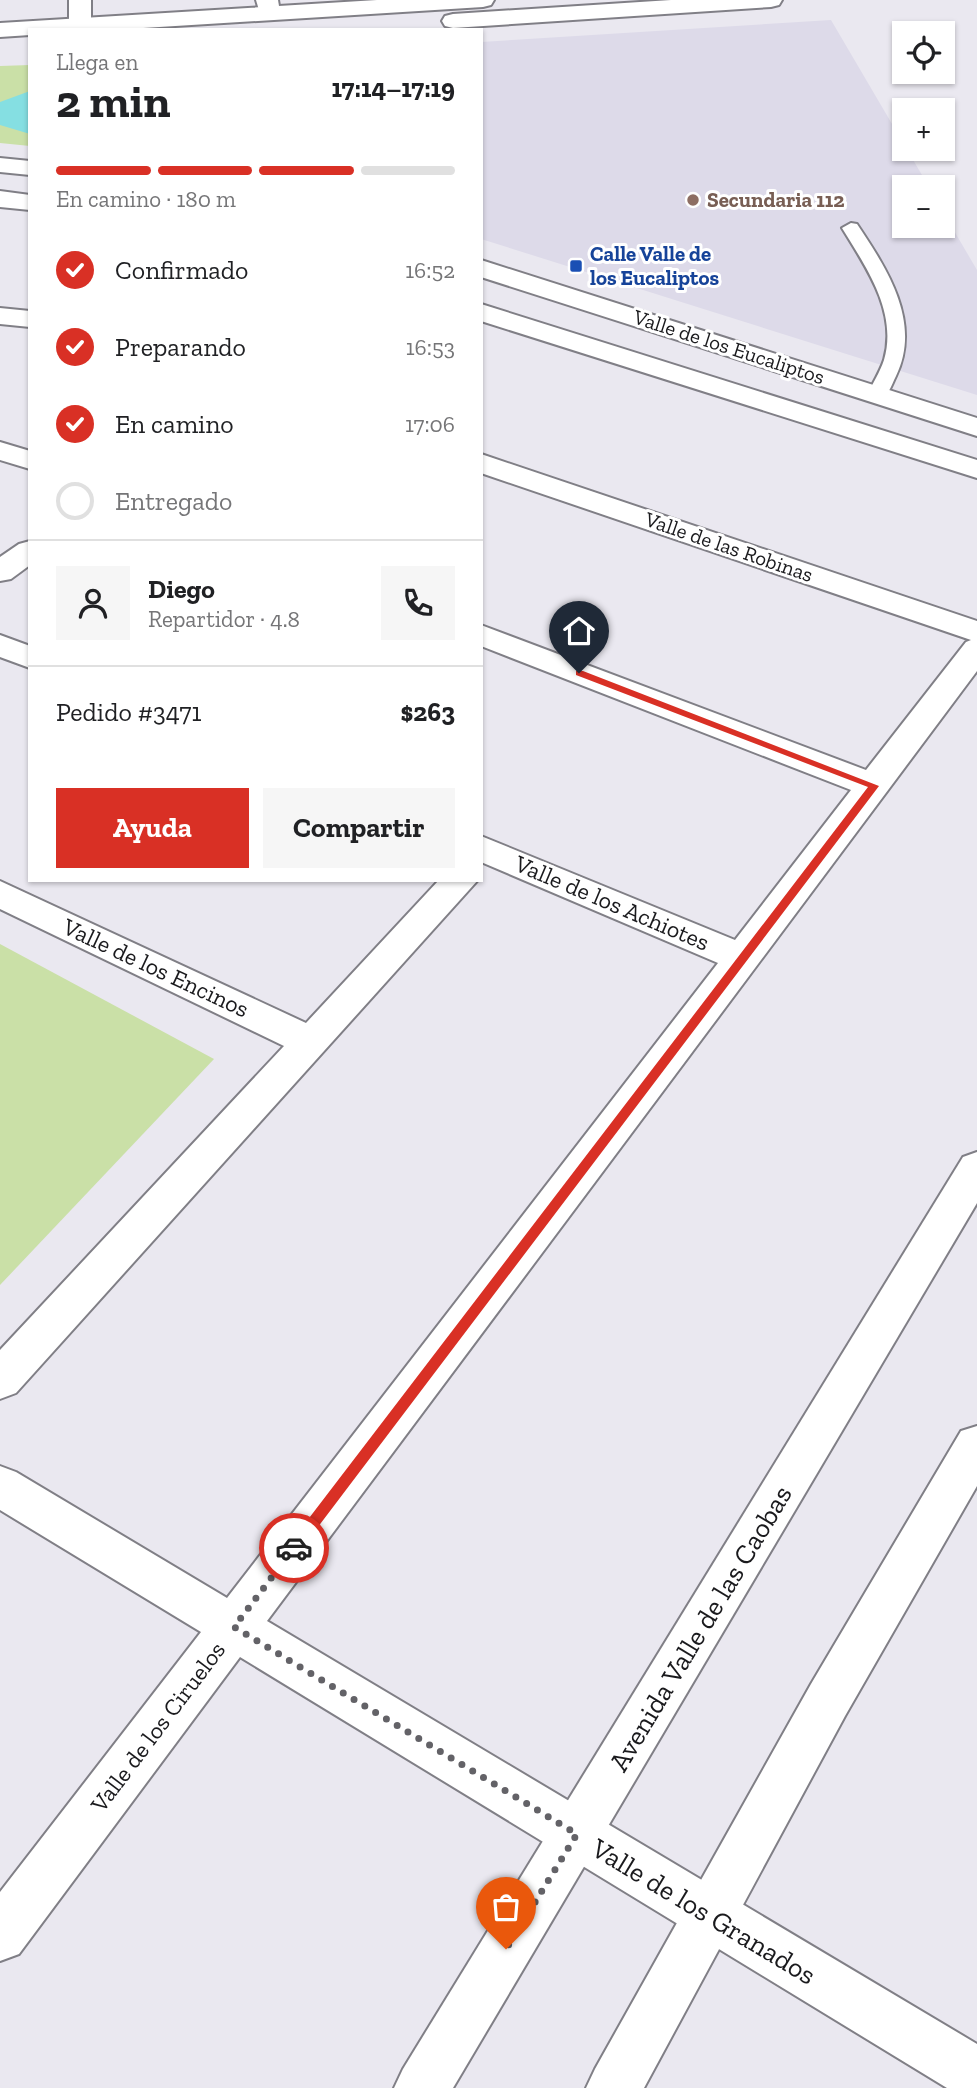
<!DOCTYPE html>
<html lang="es">
<meta charset="utf-8">
<style>
:root{--surface:#fff;--page:#f6f6f6;--text:#202124;--muted:#757577;--line:#e0e0e0;--accent:#d93025}
body{margin:0;font-family:"Zilla Slab",serif;background:var(--page);color:var(--text);height:100vh;display:flex;flex-direction:column;font-size:26px;white-space:nowrap}
*{box-sizing:border-box;margin:0}
p{font-size:23px;color:var(--muted)}
.icon{flex:none;width:38px;height:38px;fill:none;stroke:currentColor;stroke-width:2;stroke-linecap:round;stroke-linejoin:round}
.map{position:relative;flex:1;overflow:hidden}
.drawer{position:absolute;left:28px;top:28px;width:455px;height:854px;display:flex;flex-direction:column;background:var(--surface);border-radius:0px;box-shadow:0 2px 5px #0004}
.drawer>*{flex:none}
.fabs{position:absolute;left:892px;top:21px;display:grid;gap:14px}
.fabs a{display:grid;place-items:center;width:63px;height:63px;border-radius:0px;background:var(--surface);box-shadow:0 2px 5px #0004;font-size:35px}
.pin{position:absolute;display:grid;place-items:center;width:60px;height:60px;color:#fff;margin:-72px -30px;border-radius:50% 50% 50% 0;rotate:-45deg;box-shadow:0 0 7px #0007}
.pin .icon{rotate:45deg}
.courier{position:absolute;display:grid;place-items:center;width:70px;height:70px;margin:-35px;border:5px solid #d93025;border-radius:50%;background:#fff;color:#222;box-shadow:0 2px 9px #0007}
.summary em{font-style:normal;font-weight:700}
.summary div{display:flex;flex-direction:column-reverse}
.summary{display:flex;align-items:center;justify-content:space-between;height:119px;padding:0 28px}
h1{font-size:46px;font-weight:700;line-height:52px}
.bar{display:grid;grid-template-columns:repeat(4,1fr);gap:10px 7px;align-content:center;height:84px;padding:0 28px}
.bar i{height:9px;border-radius:5px;background:var(--line)}
.bar .selected{background:var(--accent)}
.bar p{grid-column:span 4}
.line{display:flex;align-items:center;gap:18px;padding:0 28px;border-top:2px solid var(--line)}
.line div{flex:1}
.round{display:grid;place-items:center;flex:none;width:74px;height:74px;border-radius:0px;background:var(--page)}
ol{padding:0 28px;list-style:none}
li{display:flex;align-items:center;gap:21px;height:77px}
li p{margin-inline-start:auto}
li .icon{padding:7px;border-radius:50%;background:var(--accent);color:#fff;stroke-width:4}
li:last-child{color:var(--muted)}
li i{width:38px;height:38px;border:4px solid var(--line);border-radius:50%}
.cta{display:flex;gap:14px;margin-top:auto;padding:14px 28px}
.cta a{flex:1;height:80px;border-radius:0px;background:var(--accent);color:#fff;font-size:28px;font-weight:700;line-height:80px;text-align:center}
.cta a+a{background:var(--page);color:var(--text)}
.map>svg:first-child{display:block}
.built{fill:#dddae9}
.green{fill:#cae0a7}
.water{fill:#85dfe2}
.lines{fill:none;stroke-linecap:round;stroke-linejoin:round}
.service-casing{stroke:#807f86;stroke-width:4}
.minor-casing{stroke:#807f86;stroke-width:4}
.tertiary-casing{stroke:#807f86;stroke-width:4}
.service{fill:#fff;fill-rule:evenodd}
.minor{fill:#fff;fill-rule:evenodd}
.tertiary{fill:#fff;fill-rule:evenodd}
.route{fill:#d93025}
.done{stroke:#636267;stroke-width:7;stroke-dasharray:0 12.6}
.education-dot{fill:#8d6e63;stroke:#fff;stroke-width:2.5}
.transit-dot{fill:#1a4fb4;stroke:#fff;stroke-width:2.5}
.labels{text-anchor:middle;stroke-width:6;stroke-linejoin:round;paint-order:stroke}
.far-education-label{font-size:21px;font-weight:bold;fill:#785e54;stroke:#fff;text-anchor:start}
.far-transit-label{font-size:21px;font-weight:bold;fill:#164399;stroke:#fff;text-anchor:start}
.far-street-label{font-size:21px;fill:#1a1a1d;stroke:#fff}
.street-label{font-size:24px;fill:#1a1a1d;stroke:#fff}
.near-street-label{font-size:28px;fill:#1a1a1d;stroke:#fff}
</style>
<div class="map">
<svg width="977" height="2088" viewBox="0 0 977 2088">
<rect width="100%" height="100%" fill="#eae8f0"/>
<!-- built -->
<polygon class="built" points="831,20 929,187 905,187 905,226 943,226 943,212 977,270 977,395 481,239 481,42"/>
<!-- green -->
<g class="green">
<polygon points="30,65 30,146 0,143 0,66"/>
<polygon points="0,944 214,1059 0,1285"/>
</g>
<!-- water -->
<polygon class="water" points="30,91 30,134 0,125 0,102"/>
<g class="lines">
<!-- service casing -->
<g class="service-casing">
<path id="service" d="M851 223 857 224C887 269 922 322 896 376 891 386 888 398 877 401L867 395C873 383 880 372 884 360 898 312 866 267 842 228Z"/>
</g>
<!-- minor casing -->
<g class="minor-casing">
<g id="minor">
<polygon points="69,0 91,0 91,25 88,30 72,30 69,25"/>
<polygon points="256,0 278,0 280,12 277,17 261,17"/>
<polygon points="0,308 30,311 30,327 0,324"/>
<polygon points="0,442 30,451 30,469 0,460"/>
<polygon points="481,454 977,621 977,671 267,1621 977,2044 977,2088 947,2088 240,1657 19,1954 0,1961 0,1892 201,1632 0,1510 0,1466 16,1472 227,1598 718,963 481,862 481,836 735,940 851,790 481,646 481,625 866,770 966,642 971,640 481,473"/>
<polygon points="30,541 30,565 11,579 0,581 0,557 19,544"/>
<polygon points="0,635 30,646 30,668 0,657"/>
<polygon points="439,880 478,880 16,1393 0,1399 0,1350 284,1046 0,909 0,881 306,1023"/>
</g>
</g>
<!-- tertiary casing -->
<g class="tertiary-casing">
<g id="tertiary">
<polygon points="377,0 494,0 491,5 483,7 111,30 30,30 30,35 0,37 0,23"/>
<polygon points="671,0 782,0 779,5 771,7 453,28 445,26 442,21 445,16 453,14"/>
<polygon points="0,158 30,161 30,175 0,172"/>
<polygon points="0,191 30,195 30,210 0,207"/>
<polygon points="481,260 977,418 977,436 481,277"/>
<polygon points="481,304 977,460 977,478 481,321"/>
<polygon points="977,1152 977,1203 453,2088 394,2088 403,2069 963,1157"/>
<polygon points="977,1426 977,1486 845,1716 644,2088 586,2088 595,2069 811,1684 961,1431"/>
</g>
</g>
<!-- service -->
<use href="#service" class="service"/>
<!-- minor -->
<use href="#minor" class="minor"/>
<!-- tertiary -->
<use href="#tertiary" class="tertiary"/>
</g>
<!-- route -->
<polygon class="route" points="576,671 583,671 879,786 299,1552 294,1554 288,1548 290,1543 868,787 576,675"/>
<g class="lines">
<!-- done -->
<polyline class="done" points="294,1548 234,1627 577,1834 506,1949"/>
</g>
<!-- markers -->
<circle class="education-dot" cx="693" cy="200" r="7"/>
<rect class="transit-dot" x="569" y="259" width="14" height="14" rx="3.5"/>
<g class="labels">
<!-- far-education labels -->
<g class="far-education-label">
<text x="707" y="207">Secundaria 112</text>
</g>
<!-- far-transit labels -->
<g class="far-transit-label">
<text x="590" y="261">Calle Valle de<tspan x="590" dy="24">los Eucaliptos</tspan></text>
</g>
<!-- far-street labels -->
<g class="far-street-label">
<text transform="translate(729 347) rotate(18)" y="7">Valle de los Eucaliptos</text>
<text transform="translate(729 547) rotate(19)" y="7">Valle de las Robinas</text>
</g>
<!-- street labels -->
<g class="street-label">
<text transform="translate(612 903) rotate(23)" y="8">Valle de los Achiotes</text>
<text transform="translate(156 968) rotate(25)" y="8">Valle de los Encinos</text>
<text transform="translate(158 1727) rotate(-53)" y="8">Valle de los Ciruelos</text>
</g>
<!-- near-street labels -->
<g class="near-street-label">
<text transform="translate(700 1628) rotate(-59)" y="10">Avenida Valle de las Caobas</text>
<text transform="translate(704 1911) rotate(31)" y="10">Valle de los Granados</text>
</g>
</g>
</svg>
<div class="fabs">
<a><svg class="icon" aria-label="locate" viewBox="0 0 24 24"><circle cx="12" cy="12" r="6"/><path d="M12 2v4M12 18v4M2 12h4M18 12h4"/></svg></a>
<a>+</a>
<a>−</a>
</div>
<div class="pin" style="left:506px;top:1949px;background:#ea580c"><svg class="icon" aria-label="bag" viewBox="0 0 24 24"><path d="M5 8h14l-1 12H6zM9 8a3 3 0 0 1 6 0"/></svg></div>
<div class="pin" style="left:579px;top:673px;background:#1f2937"><svg class="icon" aria-label="home" viewBox="0 0 24 24"><path d="M3 11l9-7 9 7M6 9v11h12V9"/></svg></div>
<div class="courier" style="left:294px;top:1548px"><svg class="icon" aria-label="car" viewBox="0 0 24 24"><path d="M5 17H2v-5l4-1 3-4h7l3 4 3 1v5h-3M9 17h6M6 11h13"/><circle cx="7" cy="17" r="2"/><circle cx="17" cy="17" r="2"/></svg></div>
<section class="drawer">
<div class="summary"><div><h1>2 min</h1><p>Llega en</p></div><em>17:14–17:19</em></div>
<div class="bar"><i class="selected"></i><i class="selected"></i><i class="selected"></i><i></i><p>En camino · 180 m</p></div>
<ol>
<li><svg class="icon" aria-label="check" viewBox="0 0 24 24"><path d="M5 12l5 5 9-10"/></svg>Confirmado<p>16:52</p></li>
<li><svg class="icon" aria-label="check" viewBox="0 0 24 24"><path d="M5 12l5 5 9-10"/></svg>Preparando<p>16:53</p></li>
<li><svg class="icon" aria-label="check" viewBox="0 0 24 24"><path d="M5 12l5 5 9-10"/></svg>En camino<p>17:06</p></li>
<li><i></i>Entregado</li>
</ol>
<div class="line" style="height:126px"><a class="round"><svg class="icon" aria-label="person" viewBox="0 0 24 24"><circle cx="12" cy="8" r="4"/><path d="M4 21q1-7 8-7t8 7"/></svg></a><div><b>Diego</b><p>Repartidor · 4.8</p></div><a class="round"><svg class="icon" aria-label="phone" viewBox="0 0 24 24"><path d="M5 4h4l2 5-3 2q2 4 5 5l2-3 5 2v4C11 20 4 13 5 4z"/></svg></a></div>
<div class="line" style="height:91px"><div>Pedido #3471</div><b>$263</b></div>
<div class="cta"><a>Ayuda</a><a>Compartir</a></div>
</section>
</div>
